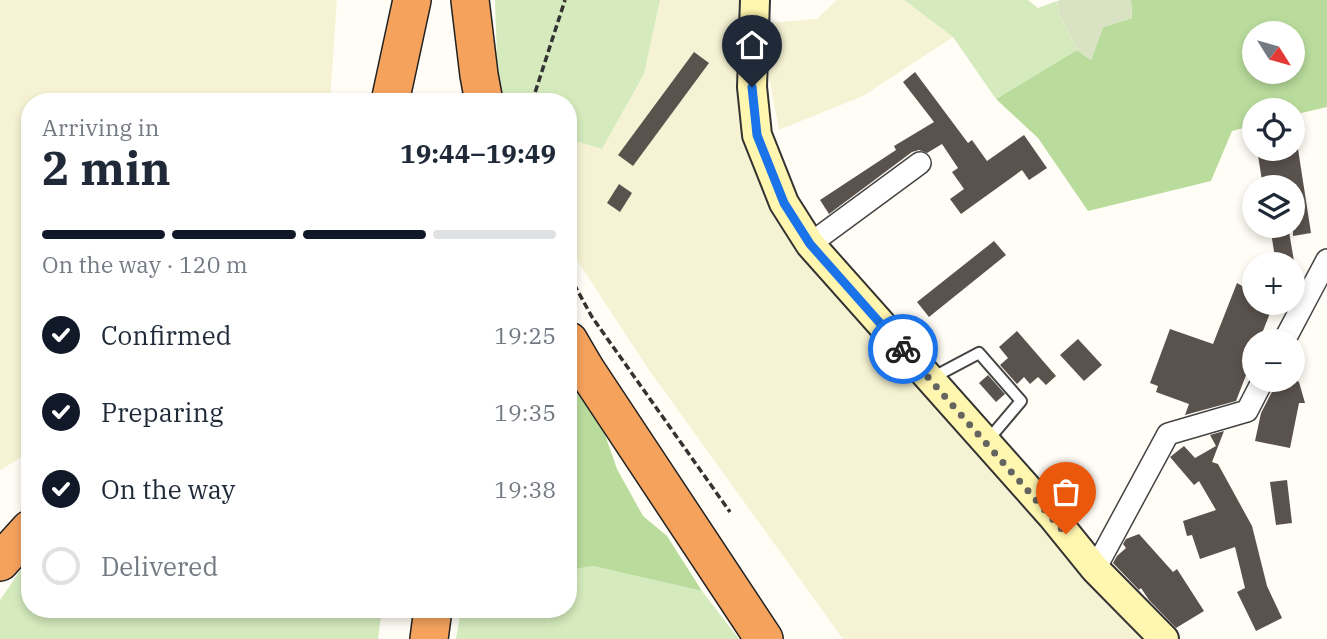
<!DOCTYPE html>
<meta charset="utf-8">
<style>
:root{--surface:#fff;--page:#f2f2f3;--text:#1f2937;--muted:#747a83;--line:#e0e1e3;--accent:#111827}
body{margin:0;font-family:"IBM Plex Serif",serif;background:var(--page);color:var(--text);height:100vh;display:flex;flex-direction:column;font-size:26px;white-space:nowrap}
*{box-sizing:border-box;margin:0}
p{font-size:23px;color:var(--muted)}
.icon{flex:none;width:38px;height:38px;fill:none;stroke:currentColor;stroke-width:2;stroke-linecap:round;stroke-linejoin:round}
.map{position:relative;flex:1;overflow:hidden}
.side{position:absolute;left:21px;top:93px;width:556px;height:525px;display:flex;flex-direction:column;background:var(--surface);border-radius:28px;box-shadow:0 4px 10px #0003}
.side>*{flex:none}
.needle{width:46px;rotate:127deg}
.controls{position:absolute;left:1242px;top:21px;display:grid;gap:14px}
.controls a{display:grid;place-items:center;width:63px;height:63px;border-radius:50%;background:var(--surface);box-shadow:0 4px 10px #0003;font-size:35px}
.pin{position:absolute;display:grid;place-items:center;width:60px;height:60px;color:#fff;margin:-72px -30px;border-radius:50% 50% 50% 0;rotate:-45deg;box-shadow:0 0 7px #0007}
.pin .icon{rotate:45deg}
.courier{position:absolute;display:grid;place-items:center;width:70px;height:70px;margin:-35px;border:5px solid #1a73e8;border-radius:50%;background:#fff;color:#222;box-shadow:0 2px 9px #0007}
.overview em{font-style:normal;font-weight:700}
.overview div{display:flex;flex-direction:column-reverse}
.overview{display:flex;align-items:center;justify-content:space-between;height:119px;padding:0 21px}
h1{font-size:46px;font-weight:700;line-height:52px}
.bar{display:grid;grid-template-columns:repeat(4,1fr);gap:10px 7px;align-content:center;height:84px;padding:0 21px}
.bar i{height:9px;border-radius:5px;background:var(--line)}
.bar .current{background:var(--accent)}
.bar p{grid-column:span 4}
ol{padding:0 21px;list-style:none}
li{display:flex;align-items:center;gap:21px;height:77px}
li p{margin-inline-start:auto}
li .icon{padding:7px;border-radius:50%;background:var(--accent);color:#fff;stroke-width:4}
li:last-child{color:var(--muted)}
li i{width:38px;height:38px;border:4px solid var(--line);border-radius:50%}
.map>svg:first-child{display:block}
.farmland{fill:#f6f3d4}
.green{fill:#d5ebbd}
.forest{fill:#b9dc9c;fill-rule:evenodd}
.cemetery{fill:#d9e3c4}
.building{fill:#5a524d}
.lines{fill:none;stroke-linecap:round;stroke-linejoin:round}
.service-casing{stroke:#444;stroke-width:14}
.minor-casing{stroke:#444;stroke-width:24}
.secondary-casing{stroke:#333;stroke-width:32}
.motorway-casing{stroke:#222;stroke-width:40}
.path{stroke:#333;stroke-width:3.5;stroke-dasharray:7 3.5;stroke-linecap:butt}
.service{stroke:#fff;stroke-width:10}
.minor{stroke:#fff;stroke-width:21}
.secondary{stroke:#fff6b0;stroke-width:28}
.motorway{stroke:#f5a25d;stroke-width:37}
.done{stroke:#646461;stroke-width:7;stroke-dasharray:0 12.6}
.route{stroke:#1a73e8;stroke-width:9}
</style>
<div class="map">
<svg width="1327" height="639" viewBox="0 0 1327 639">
<rect width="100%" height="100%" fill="#fffdf5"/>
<!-- farmland -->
<g class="farmland">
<polygon points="0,0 337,0 330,101 30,102 30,452 0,470"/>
<polygon points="660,0 740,0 741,122 794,250 1142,639 843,639 649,370 569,248 569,139 602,149 644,74"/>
<polygon points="837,0 904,0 953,37 863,96 779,130 769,77 766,23 817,19"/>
</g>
<!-- green -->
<g class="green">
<polygon points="495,0 660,0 644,74 602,149 569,139 569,102 501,101 498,85"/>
<polygon points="904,0 1028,0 1038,8 1057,1 1059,14 1077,50 996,99 953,37"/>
<polygon points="30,556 30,609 382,609 378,639 0,639 0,600"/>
<polygon points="593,566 702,591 739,639 456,639 461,609 569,609 569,570"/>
</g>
<!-- forest -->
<g class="forest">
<path d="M1131 0H1327V107L1293 115V110H1255V125L1232 131 1211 181 1088 211 1038 138 996 99 1077 50 1091 60 1103 27 1132 18ZM1255 33H1293V72H1255Z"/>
<polygon points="569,376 602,426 617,469 643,516 667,536 702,591 593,566 569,570"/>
</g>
<!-- cemetery -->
<polygon class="cemetery" points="1060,0 1131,0 1132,18 1103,27 1091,60 1077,50 1059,14 1057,1"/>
<!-- building -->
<g class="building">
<polygon points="694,52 709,63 633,166 618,155"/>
<polygon points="915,72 968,143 972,140 987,161 1024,135 1047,168 1029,180 1022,170 961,214 950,199 964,189 952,172 958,168 942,144 927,153 919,150 912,152 829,214 820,200 896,150 894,146 934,122 903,82"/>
<polygon points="1257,149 1298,149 1311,233 1293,236 1293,187 1263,187"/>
<polygon points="619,184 632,193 620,212 607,203"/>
<polygon points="1270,226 1288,226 1294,261 1276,264"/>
<polygon points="994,241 1006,255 929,317 917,302"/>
<polygon points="1237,283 1249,290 1248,292 1255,295 1255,303 1274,303 1259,341 1255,341 1255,352 1236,401 1185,415 1189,404 1156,392 1158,386 1150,383 1170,329 1213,344"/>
<polygon points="1017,331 1056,376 1046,385 1038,377 1030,384 1024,377 1017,384 1000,365 1008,358 999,347"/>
<polygon points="1078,339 1102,365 1084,381 1060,355"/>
<polygon points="988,375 1005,394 996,402 979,383"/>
<polygon points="1276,380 1295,380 1299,382 1305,403 1299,403 1290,448 1255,441 1261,413 1275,386"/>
<polygon points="1224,431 1212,462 1218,464 1252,526 1267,586 1282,618 1256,631 1237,592 1245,588 1235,547 1200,559 1192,535 1187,536 1183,521 1216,510 1199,481 1194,485 1170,457 1184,446 1195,458 1216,446 1210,435"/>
<polygon points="1287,480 1292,523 1276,525 1270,482"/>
<polygon points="1139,534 1173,572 1177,569 1204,611 1176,628 1149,600 1141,588 1139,590 1113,563 1117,556 1126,548 1123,544 1126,539"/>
</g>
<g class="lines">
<!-- service casing -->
<g class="service-casing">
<polyline id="service" points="930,379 979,353 1021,401 988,440"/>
</g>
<!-- minor casing -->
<g class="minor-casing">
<g id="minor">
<polyline points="810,244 920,163"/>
<polyline points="1284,341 1327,260"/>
<polyline points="1095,569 1168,434 1247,411 1263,380"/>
</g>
</g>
<!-- secondary casing -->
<g class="secondary-casing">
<polyline id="secondary" points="755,0 752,87 757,135 784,203 810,244 1052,516 1095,569 1164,639"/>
</g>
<!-- motorway casing -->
<g class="motorway-casing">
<g id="motorway">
<polyline points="470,0 479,75 484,102"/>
<polyline points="390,102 412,0"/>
<polyline points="569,341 586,370 764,639"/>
<polyline points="0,562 30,529"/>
<polyline points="429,639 433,609"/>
</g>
</g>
<!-- path -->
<g class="path">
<polyline points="532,102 565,0"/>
<polyline points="569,275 592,317 730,512"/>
</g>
<!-- service -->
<use href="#service" class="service"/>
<!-- minor -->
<use href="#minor" class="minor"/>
<!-- secondary -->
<use href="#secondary" class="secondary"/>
<!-- motorway -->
<use href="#motorway" class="motorway"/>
</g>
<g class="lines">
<!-- done -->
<polyline class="done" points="903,349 1066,534"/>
<!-- route -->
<polyline class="route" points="752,87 757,135 784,203 810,244 903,349"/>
</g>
</svg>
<div class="controls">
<a><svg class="needle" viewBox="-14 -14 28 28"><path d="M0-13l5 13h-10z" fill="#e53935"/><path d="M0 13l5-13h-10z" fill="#747a83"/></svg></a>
<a><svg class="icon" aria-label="locate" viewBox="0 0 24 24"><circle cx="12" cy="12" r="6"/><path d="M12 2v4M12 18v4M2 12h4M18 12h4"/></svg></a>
<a><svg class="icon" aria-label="layers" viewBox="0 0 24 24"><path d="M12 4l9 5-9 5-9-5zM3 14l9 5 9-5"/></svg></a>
<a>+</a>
<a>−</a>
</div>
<div class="pin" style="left:1066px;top:534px;background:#ea580c"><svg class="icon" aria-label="bag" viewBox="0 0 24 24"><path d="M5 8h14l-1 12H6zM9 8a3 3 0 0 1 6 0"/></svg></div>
<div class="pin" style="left:752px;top:87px;background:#1f2937"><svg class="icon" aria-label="home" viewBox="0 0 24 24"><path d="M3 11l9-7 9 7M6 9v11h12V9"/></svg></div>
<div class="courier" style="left:903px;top:349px"><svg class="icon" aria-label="bike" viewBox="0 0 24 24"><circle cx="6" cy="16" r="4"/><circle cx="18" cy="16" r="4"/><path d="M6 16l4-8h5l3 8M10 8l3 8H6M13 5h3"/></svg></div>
<section class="side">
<div class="overview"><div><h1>2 min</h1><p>Arriving in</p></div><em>19:44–19:49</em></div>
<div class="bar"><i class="current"></i><i class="current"></i><i class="current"></i><i></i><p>On the way · 120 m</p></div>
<ol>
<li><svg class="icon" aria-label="check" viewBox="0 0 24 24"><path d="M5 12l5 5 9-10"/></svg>Confirmed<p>19:25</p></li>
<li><svg class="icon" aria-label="check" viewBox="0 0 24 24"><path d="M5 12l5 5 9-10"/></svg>Preparing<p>19:35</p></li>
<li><svg class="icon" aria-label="check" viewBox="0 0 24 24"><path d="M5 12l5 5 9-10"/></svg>On the way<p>19:38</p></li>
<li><i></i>Delivered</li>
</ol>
</section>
</div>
